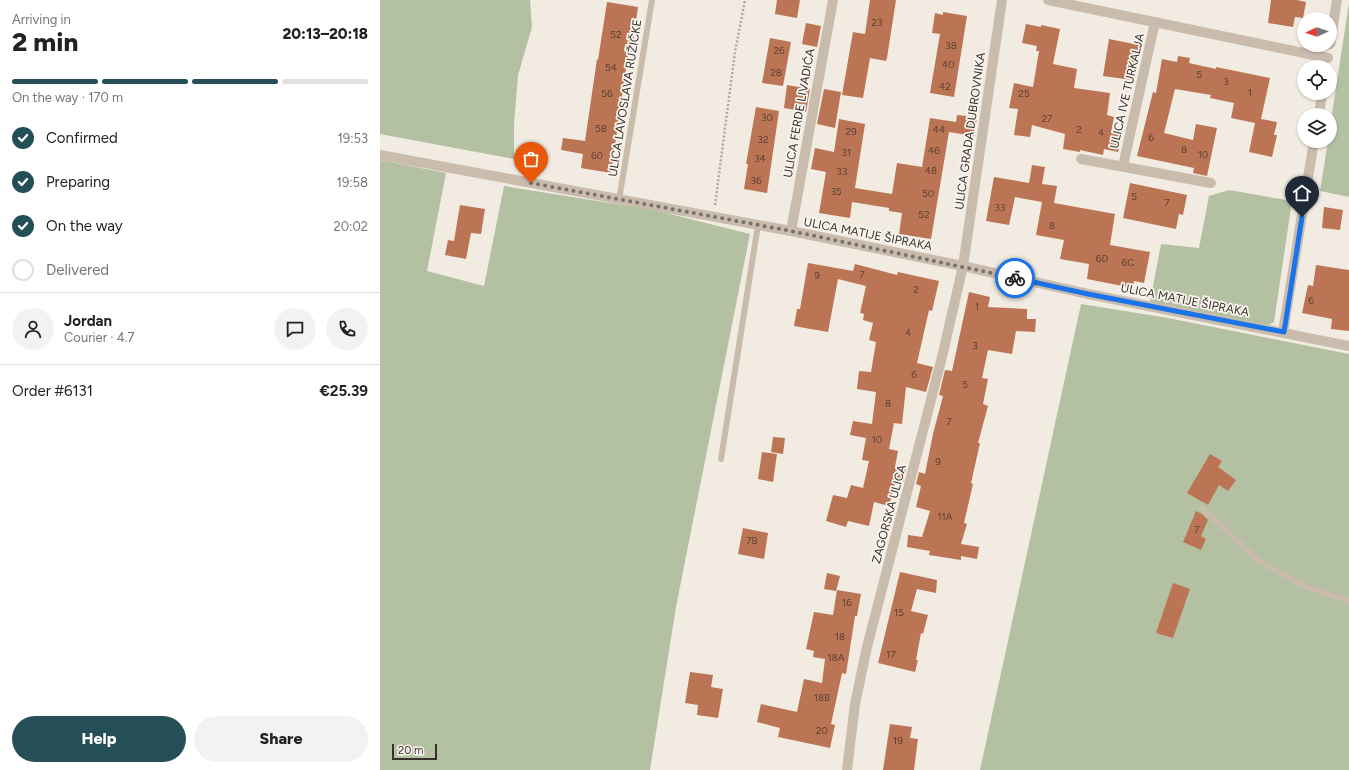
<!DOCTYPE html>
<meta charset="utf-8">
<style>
:root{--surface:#fff;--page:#f2f2f2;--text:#222;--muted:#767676;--line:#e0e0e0;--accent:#244f56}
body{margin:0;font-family:Figtree,sans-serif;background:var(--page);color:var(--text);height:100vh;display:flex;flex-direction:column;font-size:15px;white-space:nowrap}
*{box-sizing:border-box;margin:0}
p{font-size:13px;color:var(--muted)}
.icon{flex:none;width:22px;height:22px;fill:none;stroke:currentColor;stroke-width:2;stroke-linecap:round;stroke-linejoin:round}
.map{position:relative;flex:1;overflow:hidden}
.panel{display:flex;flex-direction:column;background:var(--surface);width:380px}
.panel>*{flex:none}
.needle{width:26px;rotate:267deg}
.buttons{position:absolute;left:917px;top:12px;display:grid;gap:8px}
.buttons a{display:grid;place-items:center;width:40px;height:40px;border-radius:50%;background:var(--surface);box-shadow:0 1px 3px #0004;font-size:20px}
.scale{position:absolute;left:12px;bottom:10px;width:45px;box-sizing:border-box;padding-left:4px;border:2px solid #38302b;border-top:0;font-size:11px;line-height:14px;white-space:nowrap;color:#38302b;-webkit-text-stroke:3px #f9f4ed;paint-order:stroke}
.pin{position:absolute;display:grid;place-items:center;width:34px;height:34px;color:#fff;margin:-41px -17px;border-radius:50% 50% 50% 0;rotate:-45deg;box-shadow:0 0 4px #0007}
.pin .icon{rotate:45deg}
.courier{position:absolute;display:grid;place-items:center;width:40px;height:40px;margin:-20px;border:3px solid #1a73e8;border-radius:50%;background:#fff;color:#222;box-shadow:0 1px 5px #0007}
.overview em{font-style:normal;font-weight:800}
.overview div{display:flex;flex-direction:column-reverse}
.overview{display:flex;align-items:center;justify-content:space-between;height:68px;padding:0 12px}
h1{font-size:26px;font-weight:800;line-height:30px}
.bar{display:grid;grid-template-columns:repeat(4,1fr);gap:6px 4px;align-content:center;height:48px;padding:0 12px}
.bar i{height:5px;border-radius:3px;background:var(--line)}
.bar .selected{background:var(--accent)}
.bar p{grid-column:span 4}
.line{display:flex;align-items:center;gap:10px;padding:0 12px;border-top:1px solid var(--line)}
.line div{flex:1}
.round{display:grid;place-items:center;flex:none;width:42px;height:42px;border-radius:21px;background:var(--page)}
ol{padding:0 12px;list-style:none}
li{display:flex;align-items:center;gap:12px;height:44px}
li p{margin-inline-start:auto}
li .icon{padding:4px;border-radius:50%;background:var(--accent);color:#fff;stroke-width:4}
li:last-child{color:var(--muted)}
li i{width:22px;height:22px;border:2px solid var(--line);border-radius:50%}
.cta{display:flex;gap:8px;margin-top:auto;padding:8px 12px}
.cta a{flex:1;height:46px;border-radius:24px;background:var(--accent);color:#fff;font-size:16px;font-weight:800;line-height:46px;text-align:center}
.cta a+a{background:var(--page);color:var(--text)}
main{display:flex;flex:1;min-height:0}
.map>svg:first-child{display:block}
.green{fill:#b3c0a1}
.building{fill:#bc7554}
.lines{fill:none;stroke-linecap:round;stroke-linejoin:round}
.path{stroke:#b5a697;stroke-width:2.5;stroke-dasharray:2 2;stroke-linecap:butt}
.lane{stroke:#c9bcad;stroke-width:6}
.street{stroke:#c9bcad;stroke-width:10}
.done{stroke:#79716b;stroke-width:4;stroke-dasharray:0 7.2}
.route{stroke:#1a73e8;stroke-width:5}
.labels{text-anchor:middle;stroke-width:3.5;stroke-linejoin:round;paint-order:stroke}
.number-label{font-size:10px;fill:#594135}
.street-label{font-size:12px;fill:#38302b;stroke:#f9f4ed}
</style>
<main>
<section class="panel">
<div class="overview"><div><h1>2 min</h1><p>Arriving in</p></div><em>20:13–20:18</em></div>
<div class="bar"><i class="selected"></i><i class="selected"></i><i class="selected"></i><i></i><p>On the way · 170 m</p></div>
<ol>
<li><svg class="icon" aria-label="check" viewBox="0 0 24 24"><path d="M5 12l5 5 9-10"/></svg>Confirmed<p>19:53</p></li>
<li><svg class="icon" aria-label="check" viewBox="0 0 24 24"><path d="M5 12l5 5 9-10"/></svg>Preparing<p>19:58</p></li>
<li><svg class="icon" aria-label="check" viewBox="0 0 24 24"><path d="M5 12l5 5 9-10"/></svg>On the way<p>20:02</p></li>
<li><i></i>Delivered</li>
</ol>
<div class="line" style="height:72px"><a class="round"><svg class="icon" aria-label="person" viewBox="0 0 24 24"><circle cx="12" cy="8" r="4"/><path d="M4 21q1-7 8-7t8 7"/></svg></a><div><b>Jordan</b><p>Courier · 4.7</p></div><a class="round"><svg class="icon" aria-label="chat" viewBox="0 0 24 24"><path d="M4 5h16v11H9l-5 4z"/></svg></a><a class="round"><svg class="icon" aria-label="phone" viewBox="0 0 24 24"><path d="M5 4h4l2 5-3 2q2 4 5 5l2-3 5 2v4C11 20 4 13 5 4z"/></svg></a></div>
<div class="line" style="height:52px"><div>Order #6131</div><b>€25.39</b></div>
<div class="cta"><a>Help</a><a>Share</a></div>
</section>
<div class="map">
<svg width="969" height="770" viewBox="0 0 969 770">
<rect width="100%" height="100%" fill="#f1ebe1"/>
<!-- green -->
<g class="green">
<polygon points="0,0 150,0 152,27 138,75 134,125 134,159 0,134"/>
<polygon points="969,3 969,197 940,191 948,141 950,141 950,127"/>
<polygon points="0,160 66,173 47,271 104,286 124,186 274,210 370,234 296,607 270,770 0,770"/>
<polygon points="849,190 912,201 894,322 887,326 770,302 781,244 819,248 829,196"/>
<polygon points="701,304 788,318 969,354 969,770 600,770"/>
</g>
<!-- building -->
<g class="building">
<polygon points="397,0 420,0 417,18 395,14"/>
<polygon points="490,0 516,0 507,58 506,61 490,58 483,98 462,95 473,32 485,34"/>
<polygon points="891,0 917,0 926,2 923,18 915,17 913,27 888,23"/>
<polygon points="227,2 258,7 251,55 248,55 231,173 201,168 203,154 181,150 183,138 205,141 217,59 218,60"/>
<polygon points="563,12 587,16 574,97 550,93 560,34 552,33 555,13 563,15"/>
<polygon points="426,23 441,26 437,47 422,44"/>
<polygon points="646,24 661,27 661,25 680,29 673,64 697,69 694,88 730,93 727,115 734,117 731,133 742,135 738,152 724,149 723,155 700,150 700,152 683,149 685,134 652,125 650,137 634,135 638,109 629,108 634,83 653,87 659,51 656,51 657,46 642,43"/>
<polygon points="390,38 411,42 403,86 382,83"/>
<polygon points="729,39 759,45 752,80 723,76"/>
<polygon points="798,56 810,58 809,63 836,69 836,67 890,78 881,119 897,122 894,135 897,135 892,157 869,152 875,123 851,118 854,103 830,98 831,95 795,89 784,133 813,140 816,124 837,128 827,176 813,173 814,168 757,156 773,92 776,93 782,59 797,62"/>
<polygon points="407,85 430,89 426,112 404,108"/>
<polygon points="444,89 461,92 455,128 437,124"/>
<polygon points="376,107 399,111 387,193 364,189 368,164 366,164"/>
<polygon points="577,115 597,117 594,136 569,132 551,239 519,234 522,213 509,211 509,208 472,202 470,218 439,213 446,172 431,169 435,148 454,152 459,119 485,124 475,188 512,194 517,163 542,167 550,118 576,122"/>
<polygon points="652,165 665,167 662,184 677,186 674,203 735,214 730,245 770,252 764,283 754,281 753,288 707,279 709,264 680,259 684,240 656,235 662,202 635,197 629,225 606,221 614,177 649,183"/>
<polygon points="750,183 807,195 803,215 799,214 796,229 743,218"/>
<polygon points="80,205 105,209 101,234 91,233 86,259 65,255 68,240 74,241"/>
<polygon points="944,207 963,210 960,230 942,228"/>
<polygon points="428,263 473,271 475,264 517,275 518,272 559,281 552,311 549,310 537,363 553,367 546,392 526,387 522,424 514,423 509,449 518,451 515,467 526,470 523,482 516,480 509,506 494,502 489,526 468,521 466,527 446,521 453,495 467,498 471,485 483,488 489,461 482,460 486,438 470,435 473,421 492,424 496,392 477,389 479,371 491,372 496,342 489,340 493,323 483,320 484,314 480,313 486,286 458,279 448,332 414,326 417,309 420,309"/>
<polygon points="936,265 969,270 969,331 951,329 952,319 922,313 928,285 933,286"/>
<polygon points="589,292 610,297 608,307 647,309 647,319 656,319 655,332 636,331 632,354 608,350 602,378 608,379 603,404 608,406 598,443 600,443 591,483 593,484 584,523 587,524 581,544 599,547 597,559 581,556 581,560 549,555 550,551 527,547 528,535 542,537 550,511 536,507 541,486 536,484 539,472 545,474 553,434 563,396 559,395 565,370 572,371"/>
<polygon points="393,437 405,438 403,454 391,452"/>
<polygon points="382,452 397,454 393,482 378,479"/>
<polygon points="830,454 842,461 838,467 856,480 848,491 839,485 828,505 807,493"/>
<polygon points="816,511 822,514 828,520 821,536 826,539 821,550 803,542"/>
<polygon points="363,528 388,533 384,559 358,554"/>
<polygon points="520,572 557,580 556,593 537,589 531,611 548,615 543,634 541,633 536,660 538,660 535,672 498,663"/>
<polygon points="447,573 460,576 456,591 444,589"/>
<polygon points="793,583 810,589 793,638 776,633"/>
<polygon points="457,590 481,594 477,616 475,616 466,674 462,673 451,724 455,725 450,748 398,737 400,728 377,722 381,704 417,712 424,679 442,683 445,659 433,657 434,651 426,649 434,612 453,615"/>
<polygon points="310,672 333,675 331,687 343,689 338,718 317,715 318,705 305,703"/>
<polygon points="510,724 532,727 530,738 538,739 534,770 503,770"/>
</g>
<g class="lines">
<!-- path -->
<polyline class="path" points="335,205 355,52 365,0"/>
<!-- lane -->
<g class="lane">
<polyline points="239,200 272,0"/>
<polyline points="341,459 378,225"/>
<polyline points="822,508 879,561 924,586 969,601"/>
</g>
<!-- street -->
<g class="street">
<polyline points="668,0 948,58"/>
<polyline points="950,44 957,0"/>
<polyline points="939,115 942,93"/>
<polyline points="0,155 411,231 583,266 708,294 969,346"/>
<polyline points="701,159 831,183"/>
<polyline points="743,166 775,22"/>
<polyline points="411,231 453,0"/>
<polyline points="903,332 934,141"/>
<polyline points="467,770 475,704 487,647 562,357 583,266 622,0"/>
</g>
</g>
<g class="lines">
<!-- done -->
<polyline class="done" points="151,183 411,231 635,278"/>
<!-- route -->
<polyline class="route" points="635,278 708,294 904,332 922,217"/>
</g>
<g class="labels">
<!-- number labels -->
<g class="number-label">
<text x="497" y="26">23</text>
<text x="236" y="38">52</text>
<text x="571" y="49">38</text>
<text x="399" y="54">26</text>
<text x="568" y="68">40</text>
<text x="231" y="71">54</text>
<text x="396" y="76">28</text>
<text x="819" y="78">5</text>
<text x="846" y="85">3</text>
<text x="565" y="90">42</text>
<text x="870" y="96">1</text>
<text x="227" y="97">56</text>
<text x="644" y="97">25</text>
<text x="387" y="121">30</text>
<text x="667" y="122">27</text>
<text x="221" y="132">58</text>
<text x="559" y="133">44</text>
<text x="699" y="133">2</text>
<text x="471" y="135">29</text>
<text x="721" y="136">4</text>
<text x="771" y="141">6</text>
<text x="383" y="143">32</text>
<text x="804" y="153">8</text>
<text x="554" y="154">46</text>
<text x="466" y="156">31</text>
<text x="823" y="158">10</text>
<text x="217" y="159">60</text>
<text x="380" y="162">34</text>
<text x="551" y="174">48</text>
<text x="462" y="175">33</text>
<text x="376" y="184">36</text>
<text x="456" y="195">35</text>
<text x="548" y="197">50</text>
<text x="754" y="200">5</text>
<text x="787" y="206">7</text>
<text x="620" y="211">33</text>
<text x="544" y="218">52</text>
<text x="672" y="229">8</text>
<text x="722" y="262">6D</text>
<text x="748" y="266">6C</text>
<text x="482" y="278">7</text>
<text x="437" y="279">9</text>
<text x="536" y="293">2</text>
<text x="931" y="304">6</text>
<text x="597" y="310">1</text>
<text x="528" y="336">4</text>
<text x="595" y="349">3</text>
<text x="534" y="378">6</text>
<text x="585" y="388">5</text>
<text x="508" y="407">8</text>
<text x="569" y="425">7</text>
<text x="497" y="443">10</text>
<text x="558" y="465">9</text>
<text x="565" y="520">11A</text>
<text x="817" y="533">7</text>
<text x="372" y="544">7B</text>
<text x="467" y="606">16</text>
<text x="519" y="616">15</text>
<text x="460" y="640">18</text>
<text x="511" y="658">17</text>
<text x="456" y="661">18A</text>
<text x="442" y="701">18B</text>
<text x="442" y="734">20</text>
<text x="518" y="744">19</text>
</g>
<!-- street labels -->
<g class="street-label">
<text transform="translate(747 91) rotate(-77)" y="4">ULICA IVE TURKALJA</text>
<text transform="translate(245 98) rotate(-81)" y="4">ULICA LAVOSLAVA RUŽIČKE</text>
<text transform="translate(419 113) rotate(-80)" y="4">ULICA FERDE LIVADIĆA</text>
<text transform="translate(590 131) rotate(-82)" y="4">ULICA GRADA DUBROVNIKA</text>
<text transform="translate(488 234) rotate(11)" y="4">ULICA MATIJE ŠIPRAKA</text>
<text transform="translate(805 300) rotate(11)" y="4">ULICA MATIJE ŠIPRAKA</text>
<text transform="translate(509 514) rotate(-75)" y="4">ZAGORSKA ULICA</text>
</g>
</g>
</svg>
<div class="buttons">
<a><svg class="needle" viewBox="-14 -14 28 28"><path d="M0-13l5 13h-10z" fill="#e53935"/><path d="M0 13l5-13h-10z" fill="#767676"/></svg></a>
<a><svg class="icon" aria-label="locate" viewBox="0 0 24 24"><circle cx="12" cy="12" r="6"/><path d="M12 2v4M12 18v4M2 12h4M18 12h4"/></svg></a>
<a><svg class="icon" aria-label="layers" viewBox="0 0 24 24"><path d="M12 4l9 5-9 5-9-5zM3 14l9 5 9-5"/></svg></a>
</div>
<div class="scale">20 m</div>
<div class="pin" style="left:151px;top:183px;background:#ea580c"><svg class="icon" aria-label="bag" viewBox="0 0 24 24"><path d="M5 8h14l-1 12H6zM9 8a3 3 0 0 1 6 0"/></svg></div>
<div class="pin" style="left:922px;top:217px;background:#1f2937"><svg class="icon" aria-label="home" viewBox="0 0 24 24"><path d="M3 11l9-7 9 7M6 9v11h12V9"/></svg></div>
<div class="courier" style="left:635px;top:278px"><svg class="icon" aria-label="bike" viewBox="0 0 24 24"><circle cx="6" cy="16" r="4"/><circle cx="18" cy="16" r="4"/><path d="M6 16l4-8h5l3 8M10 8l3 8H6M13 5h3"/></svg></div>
</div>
</main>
